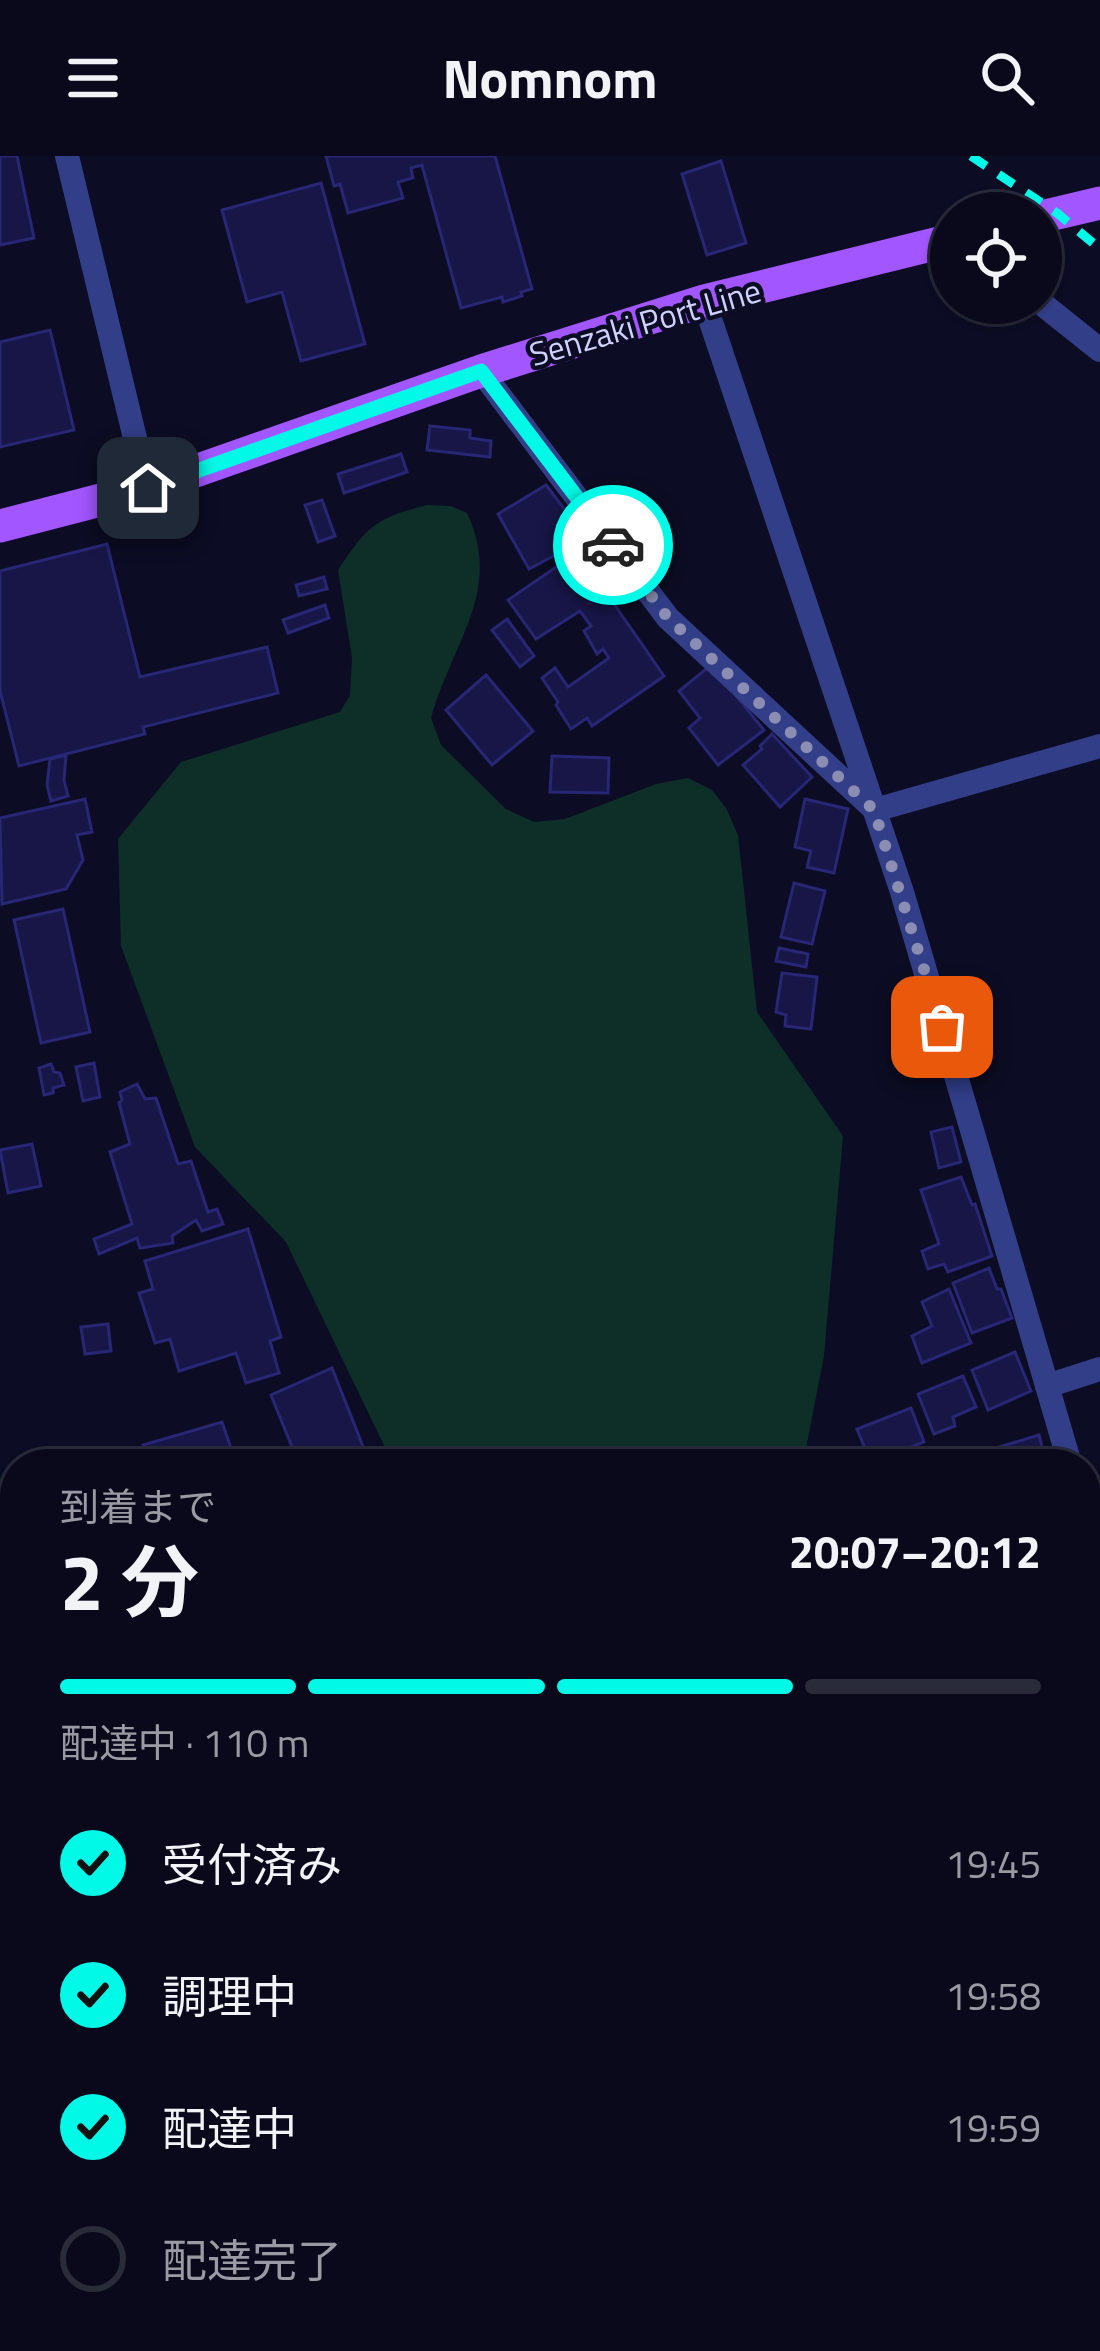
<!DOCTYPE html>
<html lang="ja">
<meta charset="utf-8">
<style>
:root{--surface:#09091b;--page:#121224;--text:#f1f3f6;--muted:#999aa3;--line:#292a3a;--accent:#00fae7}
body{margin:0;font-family:"Titillium Web","Noto Sans JP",sans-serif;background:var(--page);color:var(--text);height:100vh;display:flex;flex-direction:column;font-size:45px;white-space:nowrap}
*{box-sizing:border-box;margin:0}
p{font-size:39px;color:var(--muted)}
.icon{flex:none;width:66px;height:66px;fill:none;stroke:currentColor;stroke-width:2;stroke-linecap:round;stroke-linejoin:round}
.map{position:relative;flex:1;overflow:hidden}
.side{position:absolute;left:0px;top:1293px;width:1101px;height:903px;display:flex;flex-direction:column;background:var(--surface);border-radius:48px 48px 0 0;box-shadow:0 3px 9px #0004,0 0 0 3px var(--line)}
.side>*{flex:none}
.tools{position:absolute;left:930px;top:36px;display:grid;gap:24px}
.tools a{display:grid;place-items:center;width:132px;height:132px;border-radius:50%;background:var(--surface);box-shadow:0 3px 9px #0004,0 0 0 3px var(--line);font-size:60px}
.pin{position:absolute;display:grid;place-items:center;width:102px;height:102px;color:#fff;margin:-51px;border-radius:24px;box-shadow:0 6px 18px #0006}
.courier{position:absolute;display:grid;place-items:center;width:120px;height:120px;margin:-60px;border:9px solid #00fae7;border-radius:50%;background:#fff;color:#222;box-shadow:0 3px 15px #0007}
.head em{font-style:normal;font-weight:700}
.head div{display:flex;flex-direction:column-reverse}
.head{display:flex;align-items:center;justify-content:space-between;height:204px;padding:0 60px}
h1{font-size:78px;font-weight:700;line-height:90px}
.bar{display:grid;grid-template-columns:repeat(4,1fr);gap:18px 12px;align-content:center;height:144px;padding:0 60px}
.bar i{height:15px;border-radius:9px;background:var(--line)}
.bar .active{background:var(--accent)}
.bar p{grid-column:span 4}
ol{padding:0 60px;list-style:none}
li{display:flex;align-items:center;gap:36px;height:132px}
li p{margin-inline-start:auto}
li .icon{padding:12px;border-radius:50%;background:var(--accent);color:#111;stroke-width:4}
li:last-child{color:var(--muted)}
li i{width:66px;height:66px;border:6px solid var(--line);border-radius:50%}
header{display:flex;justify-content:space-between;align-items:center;height:156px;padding:0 60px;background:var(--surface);font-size:54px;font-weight:700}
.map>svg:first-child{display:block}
.green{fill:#0e2f28}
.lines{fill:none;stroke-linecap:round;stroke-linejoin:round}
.river{stroke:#072a48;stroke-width:63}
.building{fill:#171647;stroke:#282675;stroke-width:3}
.minor{stroke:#323e88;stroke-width:24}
.tertiary{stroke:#323e88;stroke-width:24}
.primary{stroke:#a256ff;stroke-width:33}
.trunk{stroke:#d050e0;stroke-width:33}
.rail{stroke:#00fae7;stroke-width:9;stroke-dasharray:18 15;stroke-linecap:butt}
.done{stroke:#8b8db2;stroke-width:12;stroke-dasharray:0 21.6}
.route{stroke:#00fae7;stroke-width:15}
.labels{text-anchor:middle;stroke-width:9;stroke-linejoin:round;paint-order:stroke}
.street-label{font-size:33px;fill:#cfd2ff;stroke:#0c0c24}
</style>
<header><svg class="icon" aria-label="menu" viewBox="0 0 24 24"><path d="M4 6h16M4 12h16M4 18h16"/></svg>Nomnom<svg class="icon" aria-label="search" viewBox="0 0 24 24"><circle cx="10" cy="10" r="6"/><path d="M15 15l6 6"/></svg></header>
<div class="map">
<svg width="1100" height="2195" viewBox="0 0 1100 2195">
<rect width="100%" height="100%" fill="#0c0c24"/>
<!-- green -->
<path class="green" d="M427 349 451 350 467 357C504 435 451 488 431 562L441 589 506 653 534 666 565 663 656 628 688 622 712 634 726 652 738 679 757 856 843 980 824 1200 803 1308H393L286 1086 195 991 121 790 118 683 181 606 340 556 350 539 352 502 338 414C367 370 376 362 427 349Z"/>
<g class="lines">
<!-- river -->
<polyline class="river" points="1086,1842 1100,1839"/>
</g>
<!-- building -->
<g class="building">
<polygon points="0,0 17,0 34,82 0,89"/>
<polygon points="326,0 495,0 532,133 521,136 522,140 503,146 502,141 461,152 422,9 411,12 413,22 398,26 403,42 348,57 340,28 334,30"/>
<polygon points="721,5 746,87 707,99 682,18"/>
<polygon points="321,27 365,188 301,205 282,136 247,146 222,54"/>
<polygon points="50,174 74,274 0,291 0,186"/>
<polygon points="430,270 470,274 470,282 491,285 490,301 427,294"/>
<polygon points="401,298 407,316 344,337 338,318"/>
<polygon points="546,329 569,359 577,355 587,373 569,385 572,390 529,413 498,358"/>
<polygon points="322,344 335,380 318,386 305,349"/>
<polygon points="107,388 140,521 267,491 278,537 143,571 145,578 19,610 0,535 0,415"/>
<polygon points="578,396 664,520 592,570 587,562 571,573 556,549 558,546 542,522 555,512 568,531 609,502 603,493 597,498 584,475 591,470 580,455 536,483 508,444"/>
<polygon points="324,421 327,433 299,440 296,429"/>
<polygon points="325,449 329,462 288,477 283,464"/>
<polygon points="507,463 534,500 520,511 492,474"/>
<polygon points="711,509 764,574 718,609 689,572 700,562 679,535"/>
<polygon points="486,519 533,575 492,609 446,554"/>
<polygon points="772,578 812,621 780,651 743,609 762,593 760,590"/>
<polygon points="66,599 64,624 68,640 51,645 47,629 50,603"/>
<polygon points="552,600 609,602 608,637 550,636"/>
<polygon points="85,643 92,676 77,679 83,704 66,733 2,748 0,662"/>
<polygon points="805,643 848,653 834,717 807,711 811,695 795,691"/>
<polygon points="794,727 825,735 812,788 781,781"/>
<polygon points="63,753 90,876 41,887 14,764"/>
<polygon points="779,792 808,798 806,811 776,805"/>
<polygon points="782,817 817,821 811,873 785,870 786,859 776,856"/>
<polygon points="94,907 100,941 83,945 76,911"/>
<polygon points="51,908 54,916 60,917 64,929 53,932 53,937 44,939 39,912"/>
<polygon points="137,928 145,943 156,942 178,1008 191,1005 208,1056 217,1053 223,1068 202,1075 196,1064 172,1080 173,1087 140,1092 137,1082 99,1098 94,1083 132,1068 110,996 130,988 119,947 122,944 120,936"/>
<polygon points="952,971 961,1006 939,1012 931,976"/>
<polygon points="32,988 41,1030 8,1037 0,994"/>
<polygon points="961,1021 972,1049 975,1048 992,1100 948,1116 944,1108 928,1113 922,1095 939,1088 921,1034"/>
<polygon points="248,1073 281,1181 270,1185 279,1217 246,1227 236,1197 179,1215 170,1183 155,1187 139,1137 153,1133 145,1105"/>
<polygon points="989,1112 997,1133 1001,1133 1012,1162 972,1177 953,1127"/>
<polygon points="949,1133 971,1187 922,1207 912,1180 932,1170 922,1146"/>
<polygon points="108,1168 111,1195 85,1198 81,1171"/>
<polygon points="1015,1196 1031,1235 988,1254 972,1214"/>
<polygon points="332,1212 370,1308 286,1308 281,1296 292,1291 271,1239"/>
<polygon points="963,1220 976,1251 953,1261 955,1270 934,1278 918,1238"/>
<polygon points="911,1252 924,1286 871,1307 857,1273"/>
<polygon points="222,1266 232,1295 208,1304 209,1308 148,1308 143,1289"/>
<polygon points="1039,1279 1046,1306 1039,1308 943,1308"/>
<polygon points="1086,1447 1100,1495 1100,1517 1086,1520"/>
<polygon points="1,1519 15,1565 0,1569 0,1520"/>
<polygon points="1100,1571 1100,1614 1086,1618 1086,1576"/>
<polygon points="1100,1634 1100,1683 1086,1688 1086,1639"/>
<polygon points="15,2177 15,2181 92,2181 95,2195 0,2195 0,2181"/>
<polygon points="143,2181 207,2181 209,2190 191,2195 147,2195"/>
<polygon points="255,2181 310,2181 314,2195 259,2195"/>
<polygon points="348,2181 391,2181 397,2195 354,2195"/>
<polygon points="514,2181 562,2181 568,2195 520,2195"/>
<polygon points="871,2181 962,2181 952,2195 861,2195"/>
<polygon points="970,2181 1063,2181 1066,2195 960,2195"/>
</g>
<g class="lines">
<!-- minor -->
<g class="minor">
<polyline points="704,145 902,736 1070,1308"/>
<polyline points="1041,147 1100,194"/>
<polyline points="481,215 668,462 873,652"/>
<polyline points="875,654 1100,590"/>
<polyline points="1047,1230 1100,1213"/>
<polyline points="1086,1362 1100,1409"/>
<polyline points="0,1692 15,1666"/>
<polyline points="0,1785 15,1839"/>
<polyline points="0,2164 15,2160"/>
<polyline points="111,2181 115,2195"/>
<polyline points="491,2181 497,2195"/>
</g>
<!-- tertiary -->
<g class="tertiary">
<polyline points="67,0 147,332"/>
<polyline points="1086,1872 1100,1868"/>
</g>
<!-- primary -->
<g class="primary">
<polyline points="1041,61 1100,47"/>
<polyline points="0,370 147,332 481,215 704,145 951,84"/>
</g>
<!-- trunk -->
<g class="trunk">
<polyline points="0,1635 15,1645"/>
<polyline points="0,1699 15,1709"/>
<polyline points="691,2181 711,2195"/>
<polyline points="780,2181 800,2195"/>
</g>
<!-- rail -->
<polyline class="rail" points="971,0 1057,57 1100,93"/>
</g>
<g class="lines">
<!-- done -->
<polyline class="done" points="613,389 668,462 874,654 942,871"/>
<!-- route -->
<polyline class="route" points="148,332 481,215 613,389"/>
</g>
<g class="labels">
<!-- street labels -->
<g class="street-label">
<text transform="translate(645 166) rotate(-16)" y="12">Senzaki Port Line</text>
</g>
</g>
</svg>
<div class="tools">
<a><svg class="icon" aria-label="locate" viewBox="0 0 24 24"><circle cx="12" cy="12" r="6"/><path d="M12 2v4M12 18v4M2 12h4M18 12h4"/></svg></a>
</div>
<div class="pin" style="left:942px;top:871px;background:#ea580c"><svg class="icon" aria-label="bag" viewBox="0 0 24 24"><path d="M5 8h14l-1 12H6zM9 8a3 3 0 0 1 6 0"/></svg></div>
<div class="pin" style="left:148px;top:332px;background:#1f2937"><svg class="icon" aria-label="home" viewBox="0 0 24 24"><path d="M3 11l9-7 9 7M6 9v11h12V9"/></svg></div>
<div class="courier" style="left:613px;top:389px"><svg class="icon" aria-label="car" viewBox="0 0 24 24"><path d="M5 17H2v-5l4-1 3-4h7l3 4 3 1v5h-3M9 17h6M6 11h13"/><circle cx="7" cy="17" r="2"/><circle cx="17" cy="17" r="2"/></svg></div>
<section class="side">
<div class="head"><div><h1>2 分</h1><p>到着まで</p></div><em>20:07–20:12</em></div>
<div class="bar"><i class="active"></i><i class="active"></i><i class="active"></i><i></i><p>配達中 · 110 m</p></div>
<ol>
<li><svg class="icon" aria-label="check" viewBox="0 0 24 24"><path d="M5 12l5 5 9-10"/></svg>受付済み<p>19:45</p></li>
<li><svg class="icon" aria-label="check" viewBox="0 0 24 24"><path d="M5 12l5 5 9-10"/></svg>調理中<p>19:58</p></li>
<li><svg class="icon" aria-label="check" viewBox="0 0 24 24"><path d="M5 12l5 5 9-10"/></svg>配達中<p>19:59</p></li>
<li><i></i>配達完了</li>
</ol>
</section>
</div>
